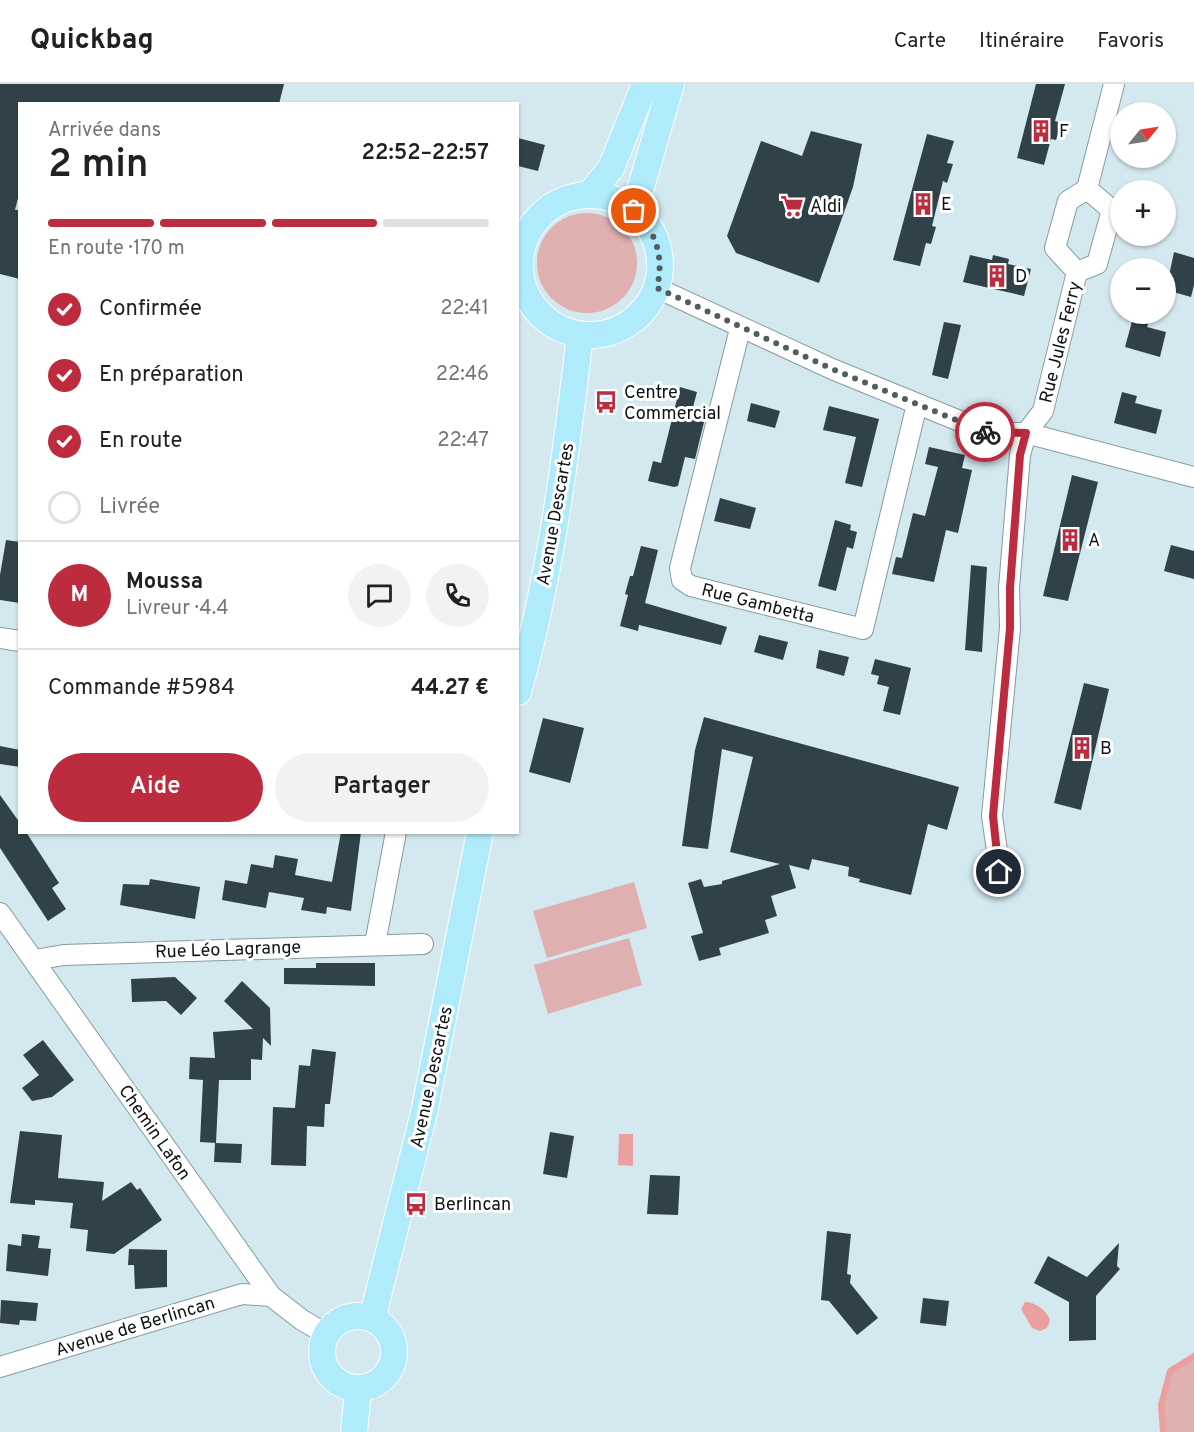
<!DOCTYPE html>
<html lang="fr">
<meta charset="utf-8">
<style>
:root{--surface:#fff;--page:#f2f2f2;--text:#202124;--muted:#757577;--line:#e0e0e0;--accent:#bc2b3e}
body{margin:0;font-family:Overpass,sans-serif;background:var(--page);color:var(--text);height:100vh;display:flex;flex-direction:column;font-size:22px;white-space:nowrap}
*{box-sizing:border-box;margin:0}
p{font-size:20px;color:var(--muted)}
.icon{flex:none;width:33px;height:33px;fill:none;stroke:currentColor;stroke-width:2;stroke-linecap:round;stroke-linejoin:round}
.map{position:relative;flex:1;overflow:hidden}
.details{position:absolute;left:18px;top:18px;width:501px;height:732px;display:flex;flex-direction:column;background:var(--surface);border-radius:0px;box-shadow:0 2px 4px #0004}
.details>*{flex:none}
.needle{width:39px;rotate:60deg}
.fabs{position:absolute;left:1110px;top:18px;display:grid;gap:12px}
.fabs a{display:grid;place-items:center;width:66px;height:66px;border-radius:50%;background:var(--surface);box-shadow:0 2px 4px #0004;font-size:30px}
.pin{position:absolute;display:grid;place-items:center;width:51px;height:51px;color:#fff;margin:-26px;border:3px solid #fff;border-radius:50%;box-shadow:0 2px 6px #0007}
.courier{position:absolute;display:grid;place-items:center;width:60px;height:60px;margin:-30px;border:4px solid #bc2b3e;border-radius:50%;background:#fff;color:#222;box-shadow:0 2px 8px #0007}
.overview em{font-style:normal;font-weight:600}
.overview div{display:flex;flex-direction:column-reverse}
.overview{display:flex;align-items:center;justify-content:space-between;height:102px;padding:0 30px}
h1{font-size:39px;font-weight:600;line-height:45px}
.bar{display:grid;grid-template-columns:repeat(4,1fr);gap:9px 6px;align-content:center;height:72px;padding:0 30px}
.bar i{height:8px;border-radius:4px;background:var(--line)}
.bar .active{background:var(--accent)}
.bar p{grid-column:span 4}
.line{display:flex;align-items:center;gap:15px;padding:0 30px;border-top:2px solid var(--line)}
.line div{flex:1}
.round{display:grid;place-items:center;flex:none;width:63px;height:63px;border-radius:32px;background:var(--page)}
ol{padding:0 30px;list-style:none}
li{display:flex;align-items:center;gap:18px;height:66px}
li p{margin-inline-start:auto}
li .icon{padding:6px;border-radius:50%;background:var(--accent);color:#fff;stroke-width:4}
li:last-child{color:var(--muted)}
li i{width:33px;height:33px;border:3px solid var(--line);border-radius:50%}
.cta{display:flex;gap:12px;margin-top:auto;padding:12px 30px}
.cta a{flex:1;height:69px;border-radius:36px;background:var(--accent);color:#fff;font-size:24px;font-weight:600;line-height:69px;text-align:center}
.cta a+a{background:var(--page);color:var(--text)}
header{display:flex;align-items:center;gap:36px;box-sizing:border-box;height:84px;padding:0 30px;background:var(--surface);border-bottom:2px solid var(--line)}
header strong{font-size:28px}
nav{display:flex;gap:33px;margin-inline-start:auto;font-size:21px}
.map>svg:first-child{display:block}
.green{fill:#e0afaf}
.water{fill:#eba0a0}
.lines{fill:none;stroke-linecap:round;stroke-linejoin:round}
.stream{stroke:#eba0a0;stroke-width:6}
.building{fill:#304247}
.minor-casing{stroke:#879ba1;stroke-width:22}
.major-casing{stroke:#fff;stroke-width:28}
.minor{stroke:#fff;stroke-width:20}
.major{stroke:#b0ebfb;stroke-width:26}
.done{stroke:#515d61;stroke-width:6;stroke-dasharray:0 10.8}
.route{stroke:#bc2b3e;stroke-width:8}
.labels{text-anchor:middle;stroke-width:6;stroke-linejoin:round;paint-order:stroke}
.poi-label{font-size:18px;fill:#0b1214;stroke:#fff;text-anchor:start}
.street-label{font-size:18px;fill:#0b1214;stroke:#fff}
</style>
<header>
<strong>Quickbag</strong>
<nav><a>Carte</a><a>Itinéraire</a><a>Favoris</a></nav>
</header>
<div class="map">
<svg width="1194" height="1348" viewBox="0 0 1194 1348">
<rect width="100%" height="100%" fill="#d3e9ef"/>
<!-- green -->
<g class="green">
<circle cx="587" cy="179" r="50"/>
<polygon points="634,798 647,844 547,874 533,827"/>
<polygon points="629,854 642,901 548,930 534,881"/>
<polygon points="1194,1272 1194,1348 1163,1348 1161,1321 1170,1287"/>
</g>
<!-- water -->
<g class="water">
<polygon points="619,1050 633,1050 633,1082 618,1081"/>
<path d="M1025 1218C1034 1217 1049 1228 1050 1237L1047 1244 1040 1247 1032 1244 1021 1225Z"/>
</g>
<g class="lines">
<!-- stream -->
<polyline class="stream" points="1163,1348 1161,1321 1170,1287 1194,1272"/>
</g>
<!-- building -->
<g class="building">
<polygon points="0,0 284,0 279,20 20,20 20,106 15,126 20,126 20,195 0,190"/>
<polygon points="1036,0 1065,0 1055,37 1061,39 1056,56 1051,55 1044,81 1017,74"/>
<polygon points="811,47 862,60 853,103 819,199 736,169 727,152 761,57 802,72"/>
<polygon points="927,50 954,57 947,79 953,80 947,99 943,97 932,142 936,143 931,160 926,159 920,182 893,176"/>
<polygon points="518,54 545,61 538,87 518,82"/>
<polygon points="1174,168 1194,174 1194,201 1191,213 1166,206"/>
<polygon points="970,171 992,176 993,171 1009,175 1008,180 1031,185 1024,212 963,198"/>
<polygon points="1134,230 1150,234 1147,243 1166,248 1160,273 1125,263"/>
<polygon points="944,238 961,241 948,295 932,291"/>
<polygon points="680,303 697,308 692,327 706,330 695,375 685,373 678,402 674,403 648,397 653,377 661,379"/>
<polygon points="1122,308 1137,312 1135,319 1162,326 1156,350 1114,339"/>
<polygon points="751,319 780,327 775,344 747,337"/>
<polygon points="829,322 879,335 862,403 845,399 856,353 823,346"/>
<polygon points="929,363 965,371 962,384 972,386 958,449 946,446 934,498 892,490 896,473 902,474 913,429 925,432 938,383 925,380"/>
<polygon points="1072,391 1098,398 1068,517 1043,512"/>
<polygon points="720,414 756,424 750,445 714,437"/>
<polygon points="835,436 851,441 850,446 857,448 853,465 847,463 836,507 818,502"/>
<polygon points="6,456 20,458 20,519 0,516 0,491"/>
<polygon points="1171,461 1194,467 1194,495 1164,487"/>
<polygon points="641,462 658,466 645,519 727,543 721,561 639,541 638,547 620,542 628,511 625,510 630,492 633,492"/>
<polygon points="971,481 987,483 982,568 965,566"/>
<polygon points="759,551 788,558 783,576 754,568"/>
<polygon points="819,566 849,573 844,592 816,584"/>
<polygon points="875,575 911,584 900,631 883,627 889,603 877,600 879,592 871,590"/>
<polygon points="1084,599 1109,605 1081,726 1054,719"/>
<polygon points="704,633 959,703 947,746 928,740 911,811 859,798 860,795 848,792 849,783 812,775 809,786 789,781 796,804 771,812 777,832 765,836 769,849 719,864 721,871 699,877 691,852 703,849 688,799 701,795 704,803 722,800 722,797 780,780 730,768 753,673 722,665 708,765 682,762 695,666"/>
<polygon points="543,634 584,644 570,699 529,688"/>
<polygon points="0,662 20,666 20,683 0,680"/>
<polygon points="0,711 20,739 20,748 26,748 59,799 52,804 66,825 48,837 0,764"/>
<polygon points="341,748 361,748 351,827 327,823 326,830 301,826 304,814 269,808 266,824 222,816 225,796 247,800 251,780 273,784 275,771 298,775 295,791 332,798"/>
<polygon points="150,795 200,803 195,835 120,821 123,800 149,801"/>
<polygon points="316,879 375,879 375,902 284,900 284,884 316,884"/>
<polygon points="175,893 197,914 181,931 166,917 132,918 131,895"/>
<polygon points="242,897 270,924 271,962 263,954 262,976 251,975 251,996 219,996 216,1059 200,1058 203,996 189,995 190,973 215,974 213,948 253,945 224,917"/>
<polygon points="43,956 74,996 52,1013 32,1017 22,1004 39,991 23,971"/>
<polygon points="312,965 336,968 330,1020 325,1020 324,1043 307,1042 306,1082 271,1081 273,1023 295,1024 299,981 310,982"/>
<polygon points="20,1047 62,1051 58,1094 104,1098 102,1117 131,1098 137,1106 140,1104 162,1136 114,1170 86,1167 88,1146 70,1144 73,1119 35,1116 35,1121 10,1119"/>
<polygon points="550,1048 574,1052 567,1094 543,1090"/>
<polygon points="215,1059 242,1060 241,1079 214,1078"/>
<polygon points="650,1091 680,1092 678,1131 647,1130"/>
<polygon points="827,1147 851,1150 847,1190 851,1191 850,1199 878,1234 857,1251 829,1217 821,1216"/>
<polygon points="22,1150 40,1152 38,1164 51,1165 48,1192 6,1187 8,1160 21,1162"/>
<polygon points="1119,1159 1117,1182 1120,1185 1096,1212 1096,1256 1069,1257 1069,1218 1034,1199 1048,1172 1087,1193"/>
<polygon points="129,1165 167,1166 167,1203 135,1205 134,1181 128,1181"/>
<polygon points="923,1214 949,1217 946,1242 920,1239"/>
<polygon points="1,1216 38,1219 36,1237 20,1236 19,1241 0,1239"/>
</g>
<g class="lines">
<!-- minor casing -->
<g class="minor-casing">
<g id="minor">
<polygon points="1087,105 1112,126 1097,180 1077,188 1055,164 1068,117"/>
<polyline points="1087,105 1114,0"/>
<polyline points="657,204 832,285 989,349 1026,349 1194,393"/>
<polyline points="740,245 680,484 682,496 691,502 863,545 917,320"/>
<polyline points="0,554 20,557"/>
<polyline points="1000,788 992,732 1010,544 1009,504 1020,371 1026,349 1043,327 1077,188"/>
<polyline points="0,829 271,1212 302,1236 326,1250"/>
<polyline points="375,860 396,748"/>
<polyline points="34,876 64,871 423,860"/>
<polyline points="0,1283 242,1210 271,1212"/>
</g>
</g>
<!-- major casing -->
<g class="major-casing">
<g id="major">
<polyline points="589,111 611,84 645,0"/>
<circle cx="590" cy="181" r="70"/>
<polyline points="634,127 671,0"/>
<path d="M518 608C551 491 566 371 580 251"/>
<circle cx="358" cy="1268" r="36"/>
<polyline points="372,1235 424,1029 480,748"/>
<polyline points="354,1348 358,1305"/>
</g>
</g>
<!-- minor -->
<use href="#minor" class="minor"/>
<!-- major -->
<use href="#major" class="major"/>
</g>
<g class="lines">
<!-- done -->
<path class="done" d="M634 127C657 148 664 174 657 204L832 285 985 348"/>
<!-- route -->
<polyline class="route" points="985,348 1026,349 1020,371 1010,504 1010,544 993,732 999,788"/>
</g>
<!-- icons -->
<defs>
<g id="building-bare" transform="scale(1.8)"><path d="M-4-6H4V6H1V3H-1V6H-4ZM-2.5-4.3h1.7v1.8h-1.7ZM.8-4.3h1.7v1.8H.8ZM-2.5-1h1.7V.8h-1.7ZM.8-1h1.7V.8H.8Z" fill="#bc2b3e" stroke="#fff" stroke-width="2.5" paint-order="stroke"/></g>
<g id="supermarket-bare" transform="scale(1.8)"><path d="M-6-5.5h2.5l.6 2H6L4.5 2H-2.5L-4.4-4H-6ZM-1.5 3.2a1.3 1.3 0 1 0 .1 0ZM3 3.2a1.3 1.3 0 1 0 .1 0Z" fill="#bc2b3e" stroke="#fff" stroke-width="2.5" paint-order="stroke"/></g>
<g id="bus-bare" transform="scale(1.8)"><path d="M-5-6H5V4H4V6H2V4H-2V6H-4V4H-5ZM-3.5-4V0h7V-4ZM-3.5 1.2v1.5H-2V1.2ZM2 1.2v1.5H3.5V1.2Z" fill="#bc2b3e" stroke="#fff" stroke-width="2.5" paint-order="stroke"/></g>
</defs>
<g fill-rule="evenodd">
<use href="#building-bare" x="1041" y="47"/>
<use href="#building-bare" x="923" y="120"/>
<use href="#supermarket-bare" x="792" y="122"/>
<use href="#building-bare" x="997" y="192"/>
<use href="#bus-bare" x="606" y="318"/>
<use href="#building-bare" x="1070" y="456"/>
<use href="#building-bare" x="1082" y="664"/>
<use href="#bus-bare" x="416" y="1120"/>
</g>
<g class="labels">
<!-- poi labels -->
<g class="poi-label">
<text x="1059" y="53">F</text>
<text x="941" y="126">E</text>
<text x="810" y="128">Aldi</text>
<text x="1015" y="198">D</text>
<text x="624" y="314">Centre<tspan x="624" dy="21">Commercial</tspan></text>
<text x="1088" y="462">A</text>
<text x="1100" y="670">B</text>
<text x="434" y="1126">Berlincan</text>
</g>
<!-- street labels -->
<g class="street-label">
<text transform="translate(1060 258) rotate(-76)" y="6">Rue Jules Ferry</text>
<text transform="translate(555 430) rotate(-80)" y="6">Avenue Descartes</text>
<text transform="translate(758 519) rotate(14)" y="6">Rue Gambetta</text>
<text transform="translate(228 865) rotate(-2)" y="6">Rue Léo Lagrange</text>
<text transform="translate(431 993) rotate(-78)" y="6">Avenue Descartes</text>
<text transform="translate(155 1048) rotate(55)" y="6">Chemin Lafon</text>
<text transform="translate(135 1242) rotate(-17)" y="6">Avenue de Berlincan</text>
</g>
</g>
</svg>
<div class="fabs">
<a><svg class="needle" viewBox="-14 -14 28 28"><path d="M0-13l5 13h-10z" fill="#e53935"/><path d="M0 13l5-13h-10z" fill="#757577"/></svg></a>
<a>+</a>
<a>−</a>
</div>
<div class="pin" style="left:634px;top:127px;background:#ea580c"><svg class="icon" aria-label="bag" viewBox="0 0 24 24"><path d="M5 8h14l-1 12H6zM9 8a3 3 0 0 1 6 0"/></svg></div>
<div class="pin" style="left:999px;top:788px;background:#1f2937"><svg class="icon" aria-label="home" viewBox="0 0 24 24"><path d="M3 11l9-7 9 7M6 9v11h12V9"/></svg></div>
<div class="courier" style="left:985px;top:348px"><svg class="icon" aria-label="bike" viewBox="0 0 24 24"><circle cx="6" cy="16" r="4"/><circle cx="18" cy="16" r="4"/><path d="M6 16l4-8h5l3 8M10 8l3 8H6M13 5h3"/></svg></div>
<section class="details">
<div class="overview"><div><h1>2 min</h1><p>Arrivée dans</p></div><em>22:52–22:57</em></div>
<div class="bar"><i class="active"></i><i class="active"></i><i class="active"></i><i></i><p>En route · 170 m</p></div>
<ol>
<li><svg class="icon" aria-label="check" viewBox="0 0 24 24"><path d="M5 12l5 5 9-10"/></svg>Confirmée<p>22:41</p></li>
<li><svg class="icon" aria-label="check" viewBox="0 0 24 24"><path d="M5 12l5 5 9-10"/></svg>En préparation<p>22:46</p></li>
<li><svg class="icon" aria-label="check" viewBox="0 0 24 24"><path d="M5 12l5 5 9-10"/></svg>En route<p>22:47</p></li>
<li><i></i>Livrée</li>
</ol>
<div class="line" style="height:108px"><b class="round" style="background:var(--accent);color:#fff">M</b><div><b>Moussa</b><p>Livreur · 4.4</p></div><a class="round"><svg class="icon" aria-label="chat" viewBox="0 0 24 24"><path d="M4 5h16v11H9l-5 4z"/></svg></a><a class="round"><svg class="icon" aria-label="phone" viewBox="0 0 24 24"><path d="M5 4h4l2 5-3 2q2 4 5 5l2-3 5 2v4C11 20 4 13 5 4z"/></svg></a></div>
<div class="line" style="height:78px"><div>Commande #5984</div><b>44.27 €</b></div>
<div class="cta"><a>Aide</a><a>Partager</a></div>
</section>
</div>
